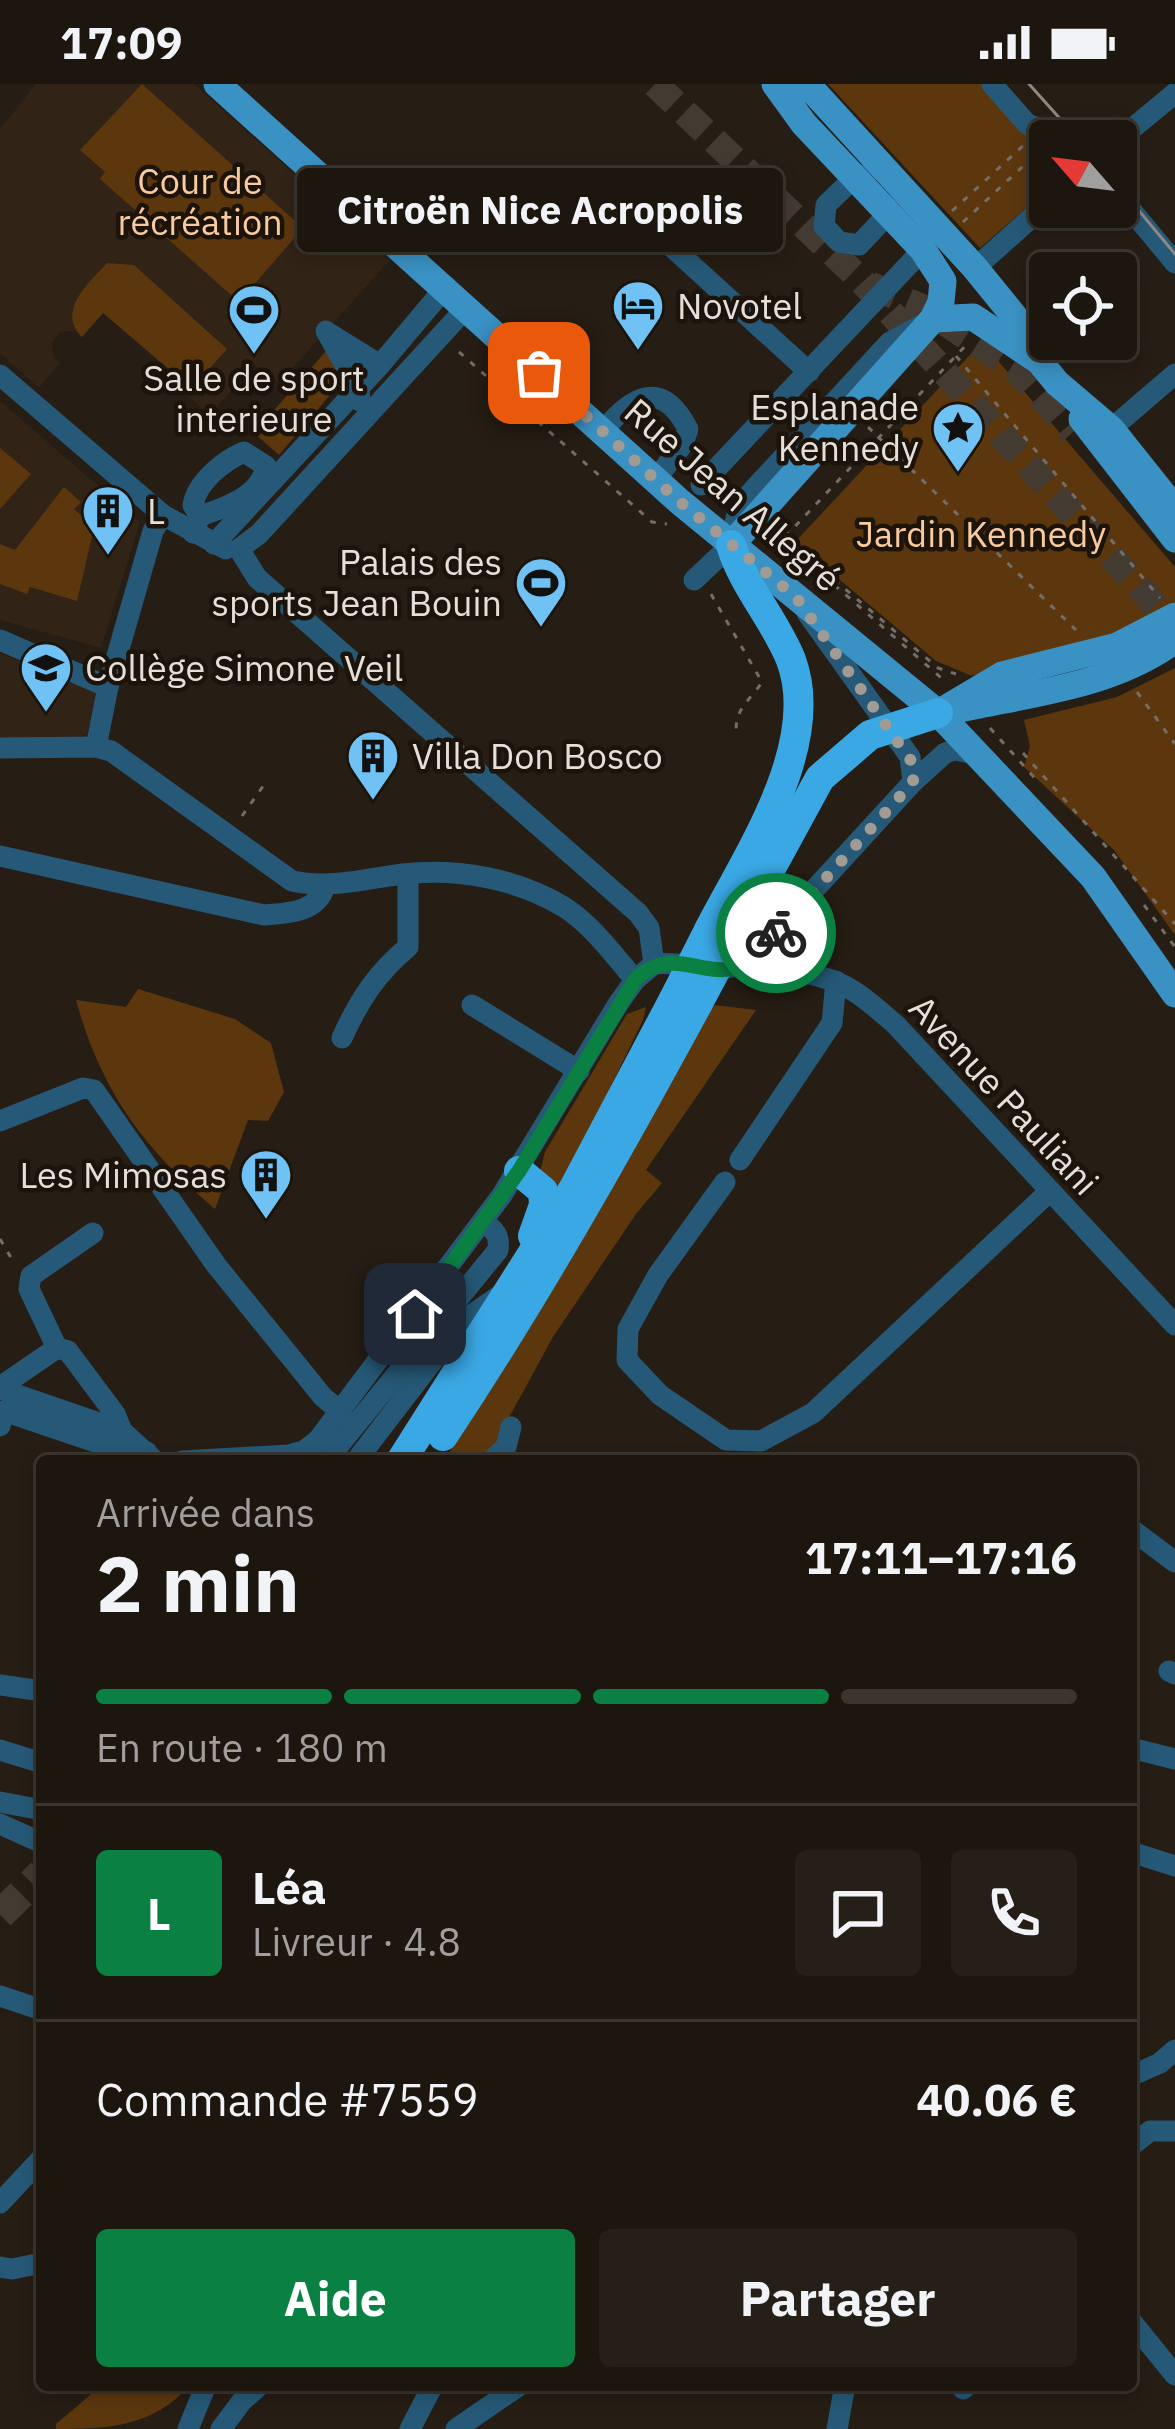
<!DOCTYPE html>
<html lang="fr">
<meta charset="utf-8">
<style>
:root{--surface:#1c160f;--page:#251f18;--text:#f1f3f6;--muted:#a09f9e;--line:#3a352f;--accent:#0b8043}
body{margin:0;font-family:"IBM Plex Sans",sans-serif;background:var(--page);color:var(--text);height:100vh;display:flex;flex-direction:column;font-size:45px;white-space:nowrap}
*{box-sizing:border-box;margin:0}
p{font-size:39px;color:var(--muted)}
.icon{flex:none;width:66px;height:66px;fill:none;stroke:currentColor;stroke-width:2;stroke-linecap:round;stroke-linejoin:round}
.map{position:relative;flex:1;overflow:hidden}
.sheet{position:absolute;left:36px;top:1371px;width:1101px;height:936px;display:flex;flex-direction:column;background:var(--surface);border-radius:12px;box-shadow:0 6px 18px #0003,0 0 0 3px var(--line)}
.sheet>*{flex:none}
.needle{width:78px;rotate:298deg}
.controls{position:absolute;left:1029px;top:36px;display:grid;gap:24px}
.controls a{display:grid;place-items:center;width:108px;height:108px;border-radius:12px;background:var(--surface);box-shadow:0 6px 18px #0003,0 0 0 3px var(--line);font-size:60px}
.pin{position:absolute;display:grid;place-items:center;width:102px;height:102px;color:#fff;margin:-51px;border-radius:24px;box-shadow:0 6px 18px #0006}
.courier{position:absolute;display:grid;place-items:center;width:120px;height:120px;margin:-60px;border:9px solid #0b8043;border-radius:50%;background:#fff;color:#222;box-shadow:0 3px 15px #0007}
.bubble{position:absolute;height:84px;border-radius:12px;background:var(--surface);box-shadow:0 6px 18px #0003,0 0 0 3px var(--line);font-size:39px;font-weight:700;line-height:84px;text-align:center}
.summary em{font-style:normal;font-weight:700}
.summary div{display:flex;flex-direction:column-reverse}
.summary{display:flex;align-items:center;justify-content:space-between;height:204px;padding:0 60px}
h1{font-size:78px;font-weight:700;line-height:90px}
.bar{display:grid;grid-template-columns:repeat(4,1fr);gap:18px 12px;align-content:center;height:144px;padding:0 60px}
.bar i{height:15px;border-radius:9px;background:var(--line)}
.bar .active{background:var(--accent)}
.bar p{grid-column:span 4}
.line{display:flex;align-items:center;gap:30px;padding:0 60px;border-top:3px solid var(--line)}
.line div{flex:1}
.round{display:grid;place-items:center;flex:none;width:126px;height:126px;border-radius:12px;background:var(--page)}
.button{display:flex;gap:24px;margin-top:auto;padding:24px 60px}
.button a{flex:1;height:138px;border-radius:12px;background:var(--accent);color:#fff;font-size:48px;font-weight:700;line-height:138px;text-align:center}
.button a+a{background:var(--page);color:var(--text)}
.status{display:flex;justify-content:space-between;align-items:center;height:84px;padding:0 60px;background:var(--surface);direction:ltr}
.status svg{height:33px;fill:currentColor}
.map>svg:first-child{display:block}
.built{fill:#312316}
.green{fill:#5c370e}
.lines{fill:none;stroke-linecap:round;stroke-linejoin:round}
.major-tunnel{stroke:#433a32;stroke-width:27;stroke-dasharray:27 14;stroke-linecap:butt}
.highway-tunnel{stroke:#433a32;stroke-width:30;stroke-dasharray:30 15;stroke-linecap:butt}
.path{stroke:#756e66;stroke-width:3;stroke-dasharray:6 9;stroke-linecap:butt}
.minor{stroke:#265977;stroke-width:21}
.major{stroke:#3a91c3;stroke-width:27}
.highway{stroke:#3aa8e4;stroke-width:30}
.tram{stroke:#8f8881;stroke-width:3}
.highway-bridge{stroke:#3aa8e4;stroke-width:30}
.done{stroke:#a29b94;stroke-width:12;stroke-dasharray:0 21.6}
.route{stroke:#0b8043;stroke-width:15}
.labels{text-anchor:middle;stroke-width:9;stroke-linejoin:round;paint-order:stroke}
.park-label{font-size:36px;fill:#f9ca9d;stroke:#1c130b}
.poi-label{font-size:36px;fill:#e5dfd9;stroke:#1c130b;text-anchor:start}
.street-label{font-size:36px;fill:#e5dfd9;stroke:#1c130b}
</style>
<div class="status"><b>17:09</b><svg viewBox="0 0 49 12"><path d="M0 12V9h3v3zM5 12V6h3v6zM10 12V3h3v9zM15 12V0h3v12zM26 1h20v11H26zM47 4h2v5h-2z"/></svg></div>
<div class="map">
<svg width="1175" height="2345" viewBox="0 0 1175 2345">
<rect width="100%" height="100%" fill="#261d14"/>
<!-- built -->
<g class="built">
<polygon points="36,0 194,0 390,176 279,299 254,281 210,331 186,311 185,299 103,229 82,253 75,247 60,248 52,259 54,273 60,279 39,304 0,269 0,45"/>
<polygon points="0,317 140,438 101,564 0,536"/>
<polygon points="0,569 98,610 87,651 45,658 0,654"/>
</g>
<!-- green -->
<g class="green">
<polygon points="142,0 303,144 239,218 100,95 105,88 80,66"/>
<polygon points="828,0 982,0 1050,71 1050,103 980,164"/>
<path d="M107 179 134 181 227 265 186 311 185 299 103 229 82 253C56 227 89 199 107 179Z"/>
<polygon points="982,258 1175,483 1175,518 1120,552 972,592 936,577 795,458"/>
<polygon points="327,266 340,288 341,298 279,371 254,349"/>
<polygon points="0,364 31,390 0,425"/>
<polygon points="64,403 81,418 74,425 84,434 83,440 94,444 77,517 30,503 27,510 0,500 0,460 15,466"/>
<polygon points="1175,584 1175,851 1114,766 1024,683 1030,662 1024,636 1117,613"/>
<path d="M138 905 235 935 271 959 284 1008 268 1037 248 1036 215 1125C143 1064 101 1007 76 916L126 923Z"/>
<polygon points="714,921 756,926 646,1086 662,1099 636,1130 553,1253 507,1337 499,1363 480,1377 444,1377 518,1259"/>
<polygon points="646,923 643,936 555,1117 539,1092 545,1068 627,930"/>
<path d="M102 2301H189C155 2343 106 2345 56 2345V2340Z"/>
</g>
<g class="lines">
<!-- major-tunnel -->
<g class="major-tunnel">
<polyline points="655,0 862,197 1175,543"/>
<polyline points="870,201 923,224 1016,285 1073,348"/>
</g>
<!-- highway-tunnel -->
<polyline class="highway-tunnel" points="0,1831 42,1789"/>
<!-- path -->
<g class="path">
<polyline points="952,127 1025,60"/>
<polyline points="963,138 1035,71"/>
<polyline points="459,268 652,438 667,440"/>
<polyline points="956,272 1160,514"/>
<polyline points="868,343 1076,546"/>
<polyline points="777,447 938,584 956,590"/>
<polyline points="785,453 969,258"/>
<polyline points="773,461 793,465 946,598"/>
<path d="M711 510 762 598C752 614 732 628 737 648"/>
<polyline points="1137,608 1175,660"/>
<polyline points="990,644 1040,700"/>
<polyline points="1023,669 1175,840"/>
<polyline points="242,732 266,698"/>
<polyline points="1144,821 1175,863"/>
<polyline points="0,1155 13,1177"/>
</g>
<!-- minor -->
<g class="minor">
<polyline points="992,0 1027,40 1041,45 1051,57"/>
<polyline points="1116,58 1175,9"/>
<polyline points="868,90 855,93 826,121 824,142 839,158 859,161 889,129"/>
<polyline points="1116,108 1175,179"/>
<polyline points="638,132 809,288"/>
<polyline points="975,184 1050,117"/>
<polyline points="326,247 359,305 360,317"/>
<polyline points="330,250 380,281"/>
<polyline points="0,291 163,431 226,465"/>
<polyline points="1111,345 1175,290"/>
<path d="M603 347C631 313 661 293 688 345L683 360 656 395"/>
<polyline points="701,401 915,174"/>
<path d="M193 449 200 432C226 423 261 412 266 382L244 368C223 377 197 398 193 421L200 432"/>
<polyline points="214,460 380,281 445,204"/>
<polyline points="239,465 257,494 638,829 649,844 654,880"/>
<polyline points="239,465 259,450 467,223"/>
<polyline points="694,496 731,461 738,424 754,405 890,258 922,241"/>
<polyline points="807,529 910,673 913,698"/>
<polyline points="0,556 108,603"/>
<polyline points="96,663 108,603 153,447 163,431"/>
<path d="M0 664 96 663 111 667 292 797C330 805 365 795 403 790 457 784 516 794 564 823 591 840 614 871 635 896"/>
<path d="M0 772 264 831C288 829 317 829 325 802"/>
<path d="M756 870C779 886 805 887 831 896 857 905 876 924 896 941L1175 1241"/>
<path d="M654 880C685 876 719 892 747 879L913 698 945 669 955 666 977 670"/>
<polyline points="472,921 579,987"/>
<path d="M342 954C359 916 377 889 408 863V790"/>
<polyline points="0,1037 83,1004 94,1006 216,1181 323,1313 341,1328"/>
<polyline points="740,1076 832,939 836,897"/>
<polyline points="725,1098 658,1191 628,1245 627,1276 660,1311 726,1356 761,1357 813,1329 1050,1107"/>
<polyline points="57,1264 29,1205 31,1192 93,1149"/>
<polyline points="0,1303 57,1264 68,1267 115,1330 122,1347"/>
<polyline points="0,1305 122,1347 155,1377"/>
<polyline points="0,1342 4,1327 128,1369 147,1368"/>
<polyline points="182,1377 289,1371 304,1367 318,1356 502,1111 618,920 635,896 654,880"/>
<path d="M326 1377 498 1166C500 1151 495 1146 483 1138"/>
<polyline points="356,1377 464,1236 500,1211"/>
<polyline points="491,1377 506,1363 511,1343"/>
<polyline points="1131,1445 1175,1478"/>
<polyline points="1169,1587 1175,1590"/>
<polyline points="0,1601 42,1607"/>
<polyline points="1131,1664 1175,1675"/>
<polyline points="0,1666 42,1679"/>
<polyline points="0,1718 42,1726"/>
<polyline points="0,1740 42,1759"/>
<polyline points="1131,1768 1175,1782"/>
<polyline points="0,1912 42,1926"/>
<polyline points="1131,1992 1160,1979 1175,1966"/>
<polyline points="1131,2062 1150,2047 1175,2047"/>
<polyline points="0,2119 42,2074"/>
<polyline points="0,2183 12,2185 42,2179"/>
<polyline points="1131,2237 1175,2291"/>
<polyline points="963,2305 968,2301"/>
<polyline points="188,2345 206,2301"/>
<polyline points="221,2345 242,2317 260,2301"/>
<polyline points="410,2345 433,2301"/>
<polyline points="456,2345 520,2301"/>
<polyline points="837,2345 845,2301"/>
</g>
<!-- major -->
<g class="major">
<polyline points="217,0 680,418 938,629 1093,793 1175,910"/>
<polyline points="802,0 815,9 975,184 1014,232 1039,277 1057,299 1111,345 1175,425"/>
<polyline points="933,235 973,233 1036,275"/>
<polyline points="1082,335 1175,455"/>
<polyline points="731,461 933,235 941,218 943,197 923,166 804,40 775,0"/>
<path d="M960 625C1033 609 1113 602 1175 556"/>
<polyline points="938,629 1002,591 1117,562 1175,532"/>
</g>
<!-- highway -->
<g class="highway">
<path d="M709 846C747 772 823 661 791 576 775 536 744 503 731 461"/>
<polyline points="735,850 820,694 870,651 938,629"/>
<polyline points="519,1087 543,1107 544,1121 533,1152"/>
<path d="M443 1352C536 1212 618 1067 698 919"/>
<polyline points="401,1377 574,1104 674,915"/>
</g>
<!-- tram -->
<g class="tram">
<polyline points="1029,0 1080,57"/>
<polyline points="1116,99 1175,170"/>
</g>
<!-- highway-bridge -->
<g class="highway-bridge">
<polyline points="674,915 709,846"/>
<polyline points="698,919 735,850"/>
</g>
</g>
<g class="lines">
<!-- done -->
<polyline class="done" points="539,289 680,418 796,513 914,681 913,698 776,849"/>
<!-- route -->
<path class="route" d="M415 1230 519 1087 635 896C672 860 701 895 739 883 754 878 765 860 776 849"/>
</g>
<!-- icons -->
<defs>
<g id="hotel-pin" transform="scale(2.7)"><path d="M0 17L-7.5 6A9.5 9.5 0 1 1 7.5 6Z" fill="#70c2f4" stroke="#1c130b"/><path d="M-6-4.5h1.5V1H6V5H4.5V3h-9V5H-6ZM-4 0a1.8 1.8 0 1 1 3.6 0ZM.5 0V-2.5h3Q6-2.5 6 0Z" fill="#111"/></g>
<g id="stadium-pin" transform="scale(2.7)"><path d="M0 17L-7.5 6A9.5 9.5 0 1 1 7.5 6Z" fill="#70c2f4" stroke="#1c130b"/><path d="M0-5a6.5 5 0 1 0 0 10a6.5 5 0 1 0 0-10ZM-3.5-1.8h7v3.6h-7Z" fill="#111"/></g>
<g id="sight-pin" transform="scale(2.7)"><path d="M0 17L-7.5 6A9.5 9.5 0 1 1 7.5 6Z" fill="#70c2f4" stroke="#1c130b"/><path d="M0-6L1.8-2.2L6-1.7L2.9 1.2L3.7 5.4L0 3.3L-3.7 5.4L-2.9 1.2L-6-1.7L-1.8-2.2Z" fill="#111"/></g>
<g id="building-pin" transform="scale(2.7)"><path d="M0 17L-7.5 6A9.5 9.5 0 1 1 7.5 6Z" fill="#70c2f4" stroke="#1c130b"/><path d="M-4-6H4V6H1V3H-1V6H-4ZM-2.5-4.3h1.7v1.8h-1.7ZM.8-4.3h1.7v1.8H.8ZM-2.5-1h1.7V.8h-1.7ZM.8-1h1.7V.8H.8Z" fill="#111"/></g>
<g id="school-pin" transform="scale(2.7)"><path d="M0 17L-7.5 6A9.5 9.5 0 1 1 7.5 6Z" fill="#70c2f4" stroke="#1c130b"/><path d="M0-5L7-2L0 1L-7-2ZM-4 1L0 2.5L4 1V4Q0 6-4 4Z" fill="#111"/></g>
</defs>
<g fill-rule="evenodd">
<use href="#hotel-pin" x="638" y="222"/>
<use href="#stadium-pin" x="254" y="226"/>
<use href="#sight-pin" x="958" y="344"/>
<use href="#building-pin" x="108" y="427"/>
<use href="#stadium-pin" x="541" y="499"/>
<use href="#school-pin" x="46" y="584"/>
<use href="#building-pin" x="373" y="672"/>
<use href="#building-pin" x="266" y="1091"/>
</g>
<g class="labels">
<!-- park labels -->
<g class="park-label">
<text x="200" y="110">Cour de<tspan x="200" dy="41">récréation</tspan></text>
<text x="981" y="463">Jardin Kennedy</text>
</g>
<!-- poi labels -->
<g class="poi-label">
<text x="677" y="235">Novotel</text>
<text x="254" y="307" text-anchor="middle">Salle de sport<tspan x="254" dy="41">interieure</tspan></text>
<text x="919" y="336" text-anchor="end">Esplanade<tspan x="919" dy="41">Kennedy</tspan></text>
<text x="147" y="440">L</text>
<text x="502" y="491" text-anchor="end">Palais des<tspan x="502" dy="41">sports Jean Bouin</tspan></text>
<text x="85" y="597">Collège Simone Veil</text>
<text x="412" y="685">Villa Don Bosco</text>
<text x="227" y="1104" text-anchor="end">Les Mimosas</text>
</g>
<!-- street labels -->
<g class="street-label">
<text transform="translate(733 411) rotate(41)" y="13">Rue Jean Allegré</text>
<text transform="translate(1004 1011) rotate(47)" y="13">Avenue Pauliani</text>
</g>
</g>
</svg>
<div class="controls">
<a><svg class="needle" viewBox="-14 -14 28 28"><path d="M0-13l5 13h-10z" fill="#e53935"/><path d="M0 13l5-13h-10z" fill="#a09f9e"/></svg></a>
<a><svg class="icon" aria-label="locate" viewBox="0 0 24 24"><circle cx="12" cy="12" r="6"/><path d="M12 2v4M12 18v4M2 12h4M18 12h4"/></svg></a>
</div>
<div class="pin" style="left:539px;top:289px;background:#ea580c"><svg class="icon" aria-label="bag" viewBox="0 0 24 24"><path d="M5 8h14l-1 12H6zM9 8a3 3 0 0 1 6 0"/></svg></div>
<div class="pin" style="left:415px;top:1230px;background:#1f2937"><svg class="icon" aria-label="home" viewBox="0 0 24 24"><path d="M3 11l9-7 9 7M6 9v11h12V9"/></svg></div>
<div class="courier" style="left:776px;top:849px"><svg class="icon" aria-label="bike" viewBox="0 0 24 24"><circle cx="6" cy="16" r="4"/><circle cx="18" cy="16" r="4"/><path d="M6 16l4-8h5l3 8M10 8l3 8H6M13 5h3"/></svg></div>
<div class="bubble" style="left:297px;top:84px;width:486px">Citroën Nice Acropolis</div>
<section class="sheet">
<div class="summary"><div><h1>2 min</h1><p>Arrivée dans</p></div><em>17:11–17:16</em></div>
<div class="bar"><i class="active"></i><i class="active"></i><i class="active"></i><i></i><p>En route · 180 m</p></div>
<div class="line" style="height:216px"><b class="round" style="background:var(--accent);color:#fff">L</b><div><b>Léa</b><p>Livreur · 4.8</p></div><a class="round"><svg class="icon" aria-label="chat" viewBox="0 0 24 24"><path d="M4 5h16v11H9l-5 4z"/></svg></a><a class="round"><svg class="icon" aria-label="phone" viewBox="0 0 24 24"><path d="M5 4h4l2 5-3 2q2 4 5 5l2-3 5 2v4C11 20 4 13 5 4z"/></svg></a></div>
<div class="line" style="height:156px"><div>Commande #7559</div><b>40.06 €</b></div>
<div class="button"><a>Aide</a><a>Partager</a></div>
</section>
</div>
